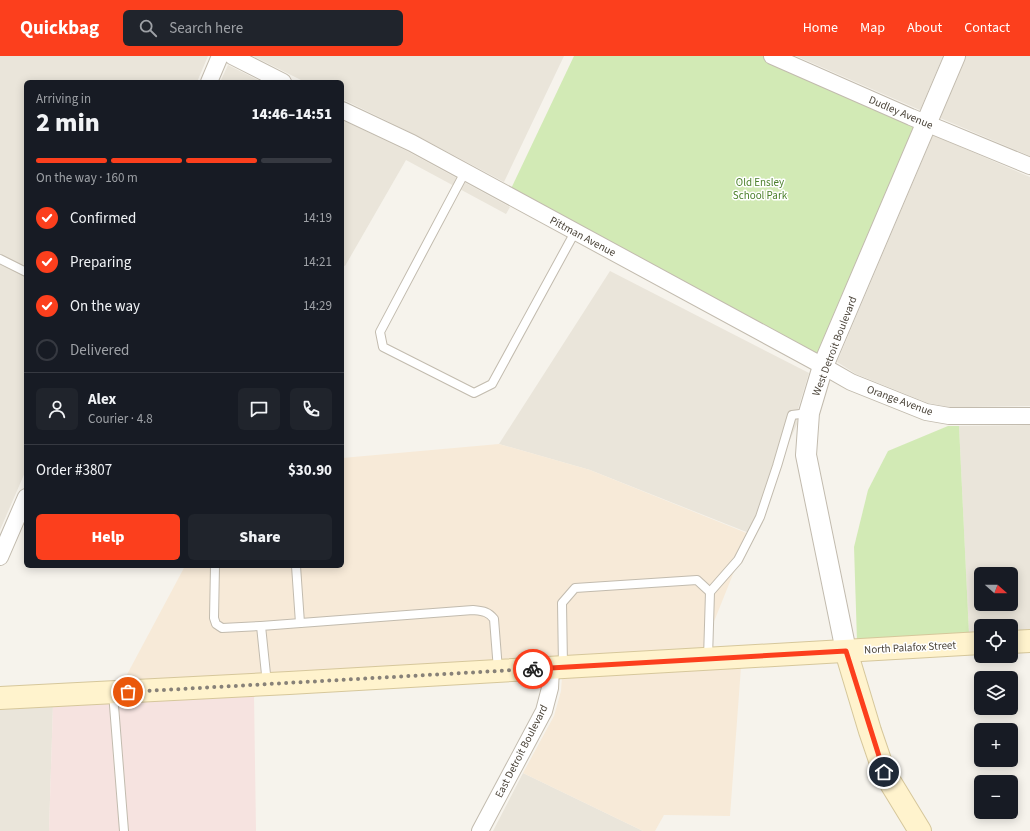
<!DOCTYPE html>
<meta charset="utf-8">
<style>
:root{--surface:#171b24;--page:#20242c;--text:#f1f3f6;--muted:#9ea1a6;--line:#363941;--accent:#fc3f1d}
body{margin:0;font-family:"Source Sans 3",sans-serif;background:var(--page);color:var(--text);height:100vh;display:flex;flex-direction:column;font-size:15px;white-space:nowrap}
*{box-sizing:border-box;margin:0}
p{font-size:13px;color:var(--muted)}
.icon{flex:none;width:22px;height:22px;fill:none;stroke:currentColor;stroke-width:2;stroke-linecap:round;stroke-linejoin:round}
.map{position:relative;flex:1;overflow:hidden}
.sheet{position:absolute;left:24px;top:24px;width:320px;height:488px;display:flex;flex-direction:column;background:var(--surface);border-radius:6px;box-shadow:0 2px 10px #0003}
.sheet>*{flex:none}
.needle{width:26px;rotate:111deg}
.controls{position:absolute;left:974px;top:511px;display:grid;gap:8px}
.controls a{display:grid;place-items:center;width:44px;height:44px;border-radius:6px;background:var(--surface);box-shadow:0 2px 10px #0003;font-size:20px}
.pin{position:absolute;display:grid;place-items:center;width:34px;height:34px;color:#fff;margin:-17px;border:2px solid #fff;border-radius:50%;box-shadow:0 1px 4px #0007}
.courier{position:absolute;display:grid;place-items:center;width:40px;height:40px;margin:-20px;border:3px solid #fc3f1d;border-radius:50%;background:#fff;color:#222;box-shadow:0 1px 5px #0007}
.headline em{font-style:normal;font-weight:800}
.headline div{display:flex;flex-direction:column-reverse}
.headline{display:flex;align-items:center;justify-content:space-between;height:68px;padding:0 12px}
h1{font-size:26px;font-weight:800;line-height:30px}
.bar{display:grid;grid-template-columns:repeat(4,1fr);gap:6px 4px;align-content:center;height:48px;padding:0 12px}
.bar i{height:5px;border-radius:3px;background:var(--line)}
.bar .active{background:var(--accent)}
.bar p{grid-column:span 4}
.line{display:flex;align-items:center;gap:10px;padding:0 12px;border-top:1px solid var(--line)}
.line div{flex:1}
.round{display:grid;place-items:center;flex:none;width:42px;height:42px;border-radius:6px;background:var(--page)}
ol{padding:0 12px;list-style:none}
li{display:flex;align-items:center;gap:12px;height:44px}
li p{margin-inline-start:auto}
li .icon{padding:4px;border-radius:50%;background:var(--accent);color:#fff;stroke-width:4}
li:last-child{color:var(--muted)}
li i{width:22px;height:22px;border:2px solid var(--line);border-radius:50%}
.action{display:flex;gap:8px;margin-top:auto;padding:8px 12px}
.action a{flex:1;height:46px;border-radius:6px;background:var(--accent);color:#fff;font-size:16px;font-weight:800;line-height:46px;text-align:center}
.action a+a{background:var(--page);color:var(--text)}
header{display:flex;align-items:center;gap:24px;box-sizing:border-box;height:56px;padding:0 20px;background:var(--accent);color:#fff}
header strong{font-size:19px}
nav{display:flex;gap:22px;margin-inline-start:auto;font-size:14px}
.search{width:280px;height:36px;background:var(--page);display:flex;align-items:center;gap:10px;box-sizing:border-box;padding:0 14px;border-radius:6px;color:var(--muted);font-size:15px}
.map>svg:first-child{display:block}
.residential{fill:#eae5da;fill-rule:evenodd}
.commercial{fill:#f7ead8}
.medical{fill:#f6e3e0}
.green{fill:#d2eab5}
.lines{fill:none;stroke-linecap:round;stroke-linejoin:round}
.service-casing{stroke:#c2bbae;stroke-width:10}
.minor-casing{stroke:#c2bbae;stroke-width:18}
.tertiary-casing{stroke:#c2bbae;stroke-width:22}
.secondary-casing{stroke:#d6c79b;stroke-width:24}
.service{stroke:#fff;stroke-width:8}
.minor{stroke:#fff;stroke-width:16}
.tertiary{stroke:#fff;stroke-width:20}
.secondary{stroke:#fff3cd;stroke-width:22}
.done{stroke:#878178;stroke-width:4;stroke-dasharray:0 7.2}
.route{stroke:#fc3f1d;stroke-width:5}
.labels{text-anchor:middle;stroke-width:3;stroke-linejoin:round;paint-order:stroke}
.street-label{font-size:11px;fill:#4b4439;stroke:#fff}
.park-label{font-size:11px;fill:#4a7f2a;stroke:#fff}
</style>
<header>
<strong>Quickbag</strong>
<div class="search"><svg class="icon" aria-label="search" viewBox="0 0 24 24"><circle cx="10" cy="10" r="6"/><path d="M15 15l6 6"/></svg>Search here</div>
<nav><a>Home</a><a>Map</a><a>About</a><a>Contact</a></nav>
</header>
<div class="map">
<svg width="1030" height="775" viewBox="0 0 1030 775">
<rect width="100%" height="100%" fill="#f6f3ec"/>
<!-- residential -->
<g class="residential">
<polygon points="0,0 208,0 197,26 26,26 26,414 0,474"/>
<polygon points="253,0 564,0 504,126 416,79 342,43 342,26 305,26"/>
<polygon points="796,0 943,0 920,54"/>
<polygon points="966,0 1030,0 1030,100 940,62"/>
<polygon points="228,9 262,26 220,26"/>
<polygon points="342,64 407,95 510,151 506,158 406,104 345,210 342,209"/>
<polygon points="933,79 1030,121 1030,350 970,351 949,351 928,347 856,318 837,306"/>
<polygon points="610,215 809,317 798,353 797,368 749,477 590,414 499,388"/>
<path d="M1030 369V575L1011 576V570H981V577L969 578 959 370ZM981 518H1011V548H981Z"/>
<polygon points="53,649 49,775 0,775 0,652"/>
<polygon points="523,717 643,775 493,775"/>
</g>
<!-- commercial -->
<g class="commercial">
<polygon points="499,388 590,414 749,478 703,593 550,602 541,601 540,602 123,626 185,510 342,510 342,402"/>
<polygon points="741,611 730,760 664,759 655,775 643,775 523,717 554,660 561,635 562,621"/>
</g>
<!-- medical -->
<polygon class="medical" points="254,639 256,775 49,775 53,649"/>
<!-- green -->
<g class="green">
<polygon points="574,0 772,0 926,67 823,310 508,139"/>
<polygon points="948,370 959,370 969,578 857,585 854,491 868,434 888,395"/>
</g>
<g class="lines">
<!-- service casing -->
<g class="service-casing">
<g id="service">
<polyline points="465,116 380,276 383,291 474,337 492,328 575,176"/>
<polyline points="0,203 26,216"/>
<polyline points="215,510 214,562 216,568 222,572 261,570"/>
<polyline points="296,510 300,567"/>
<polyline points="708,602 710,536 738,504 760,461 777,410 792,359 808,357"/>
<polyline points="563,610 562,547 575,532 697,524 710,536"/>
<path d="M267 628 261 570 473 554C482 555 488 555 494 563L498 614"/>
<polyline points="113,637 124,775"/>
</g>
</g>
<!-- minor casing -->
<g class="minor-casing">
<g id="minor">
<polyline points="232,0 283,26"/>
<polyline points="772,0 911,61 1030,110"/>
<polyline points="209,26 220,0"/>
<polyline points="342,54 412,87 823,310 851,326 926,356 949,360 1030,360"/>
<polyline points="0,501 26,441"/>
<polyline points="480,775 544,655 550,632 551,612"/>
</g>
</g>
<!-- tertiary casing -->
<g class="tertiary-casing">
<polyline id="tertiary" points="846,595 806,399 809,357 823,310 955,0"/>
</g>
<!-- secondary casing -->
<g class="secondary-casing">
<g id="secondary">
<polyline points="1011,586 1030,585"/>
<polyline points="846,595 870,675 884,716 920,775"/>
<polyline points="0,642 289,627 981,587"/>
</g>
</g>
<!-- service -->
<use href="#service" class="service"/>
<!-- minor -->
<use href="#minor" class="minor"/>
<!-- tertiary -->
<use href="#tertiary" class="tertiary"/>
<!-- secondary -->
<use href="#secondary" class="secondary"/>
</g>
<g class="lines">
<!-- done -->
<polyline class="done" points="128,636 533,613"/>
<!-- route -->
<polyline class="route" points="533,613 846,595 884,716"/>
</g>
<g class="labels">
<!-- street labels -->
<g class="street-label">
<text transform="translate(901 56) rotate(23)" y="4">Dudley Avenue</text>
<text transform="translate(583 180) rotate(28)" y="4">Pittman Avenue</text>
<text transform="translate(834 290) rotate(-69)" y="4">West Detroit Boulevard</text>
<text transform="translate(900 344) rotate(20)" y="4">Orange Avenue</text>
<text transform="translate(910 591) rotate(-3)" y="4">North Palafox Street</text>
<text transform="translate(521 695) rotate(-63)" y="4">East Detroit Boulevard</text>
</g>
<!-- park labels -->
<g class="park-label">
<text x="760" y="130">Old Ensley<tspan x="760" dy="13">School Park</tspan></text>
</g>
</g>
</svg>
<div class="controls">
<a><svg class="needle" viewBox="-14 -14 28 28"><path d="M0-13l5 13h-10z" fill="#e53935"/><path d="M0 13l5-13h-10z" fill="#9ea1a6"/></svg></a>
<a><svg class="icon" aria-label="locate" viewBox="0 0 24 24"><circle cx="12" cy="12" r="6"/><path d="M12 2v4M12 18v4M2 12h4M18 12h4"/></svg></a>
<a><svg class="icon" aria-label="layers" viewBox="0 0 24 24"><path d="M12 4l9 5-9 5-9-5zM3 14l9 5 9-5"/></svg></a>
<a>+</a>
<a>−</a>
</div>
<div class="pin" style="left:128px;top:636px;background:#ea580c"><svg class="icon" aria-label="bag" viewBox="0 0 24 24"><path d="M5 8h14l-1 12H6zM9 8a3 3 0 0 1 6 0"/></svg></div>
<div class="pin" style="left:884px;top:716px;background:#1f2937"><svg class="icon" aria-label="home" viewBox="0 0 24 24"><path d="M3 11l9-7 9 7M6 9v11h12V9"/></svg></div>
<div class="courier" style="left:533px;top:613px"><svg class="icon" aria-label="bike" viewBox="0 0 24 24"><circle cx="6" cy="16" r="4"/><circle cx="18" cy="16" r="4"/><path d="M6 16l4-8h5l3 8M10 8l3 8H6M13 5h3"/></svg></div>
<section class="sheet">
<div class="headline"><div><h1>2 min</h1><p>Arriving in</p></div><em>14:46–14:51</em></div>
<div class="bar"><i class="active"></i><i class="active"></i><i class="active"></i><i></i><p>On the way · 160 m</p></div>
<ol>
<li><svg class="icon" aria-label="check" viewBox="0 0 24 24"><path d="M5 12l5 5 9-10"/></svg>Confirmed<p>14:19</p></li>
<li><svg class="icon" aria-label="check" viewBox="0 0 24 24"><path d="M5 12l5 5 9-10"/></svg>Preparing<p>14:21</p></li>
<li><svg class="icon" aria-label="check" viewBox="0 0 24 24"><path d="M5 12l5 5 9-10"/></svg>On the way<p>14:29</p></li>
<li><i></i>Delivered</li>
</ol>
<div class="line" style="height:72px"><a class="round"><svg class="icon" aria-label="person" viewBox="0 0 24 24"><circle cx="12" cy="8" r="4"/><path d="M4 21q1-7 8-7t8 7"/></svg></a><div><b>Alex</b><p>Courier · 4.8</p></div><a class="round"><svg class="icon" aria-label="chat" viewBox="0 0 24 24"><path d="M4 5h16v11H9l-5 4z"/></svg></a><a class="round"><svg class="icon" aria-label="phone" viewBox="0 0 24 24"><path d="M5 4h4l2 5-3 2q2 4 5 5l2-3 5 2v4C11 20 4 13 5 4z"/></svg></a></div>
<div class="line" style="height:52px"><div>Order #3807</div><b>$30.90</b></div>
<div class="action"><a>Help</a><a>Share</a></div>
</section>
</div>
